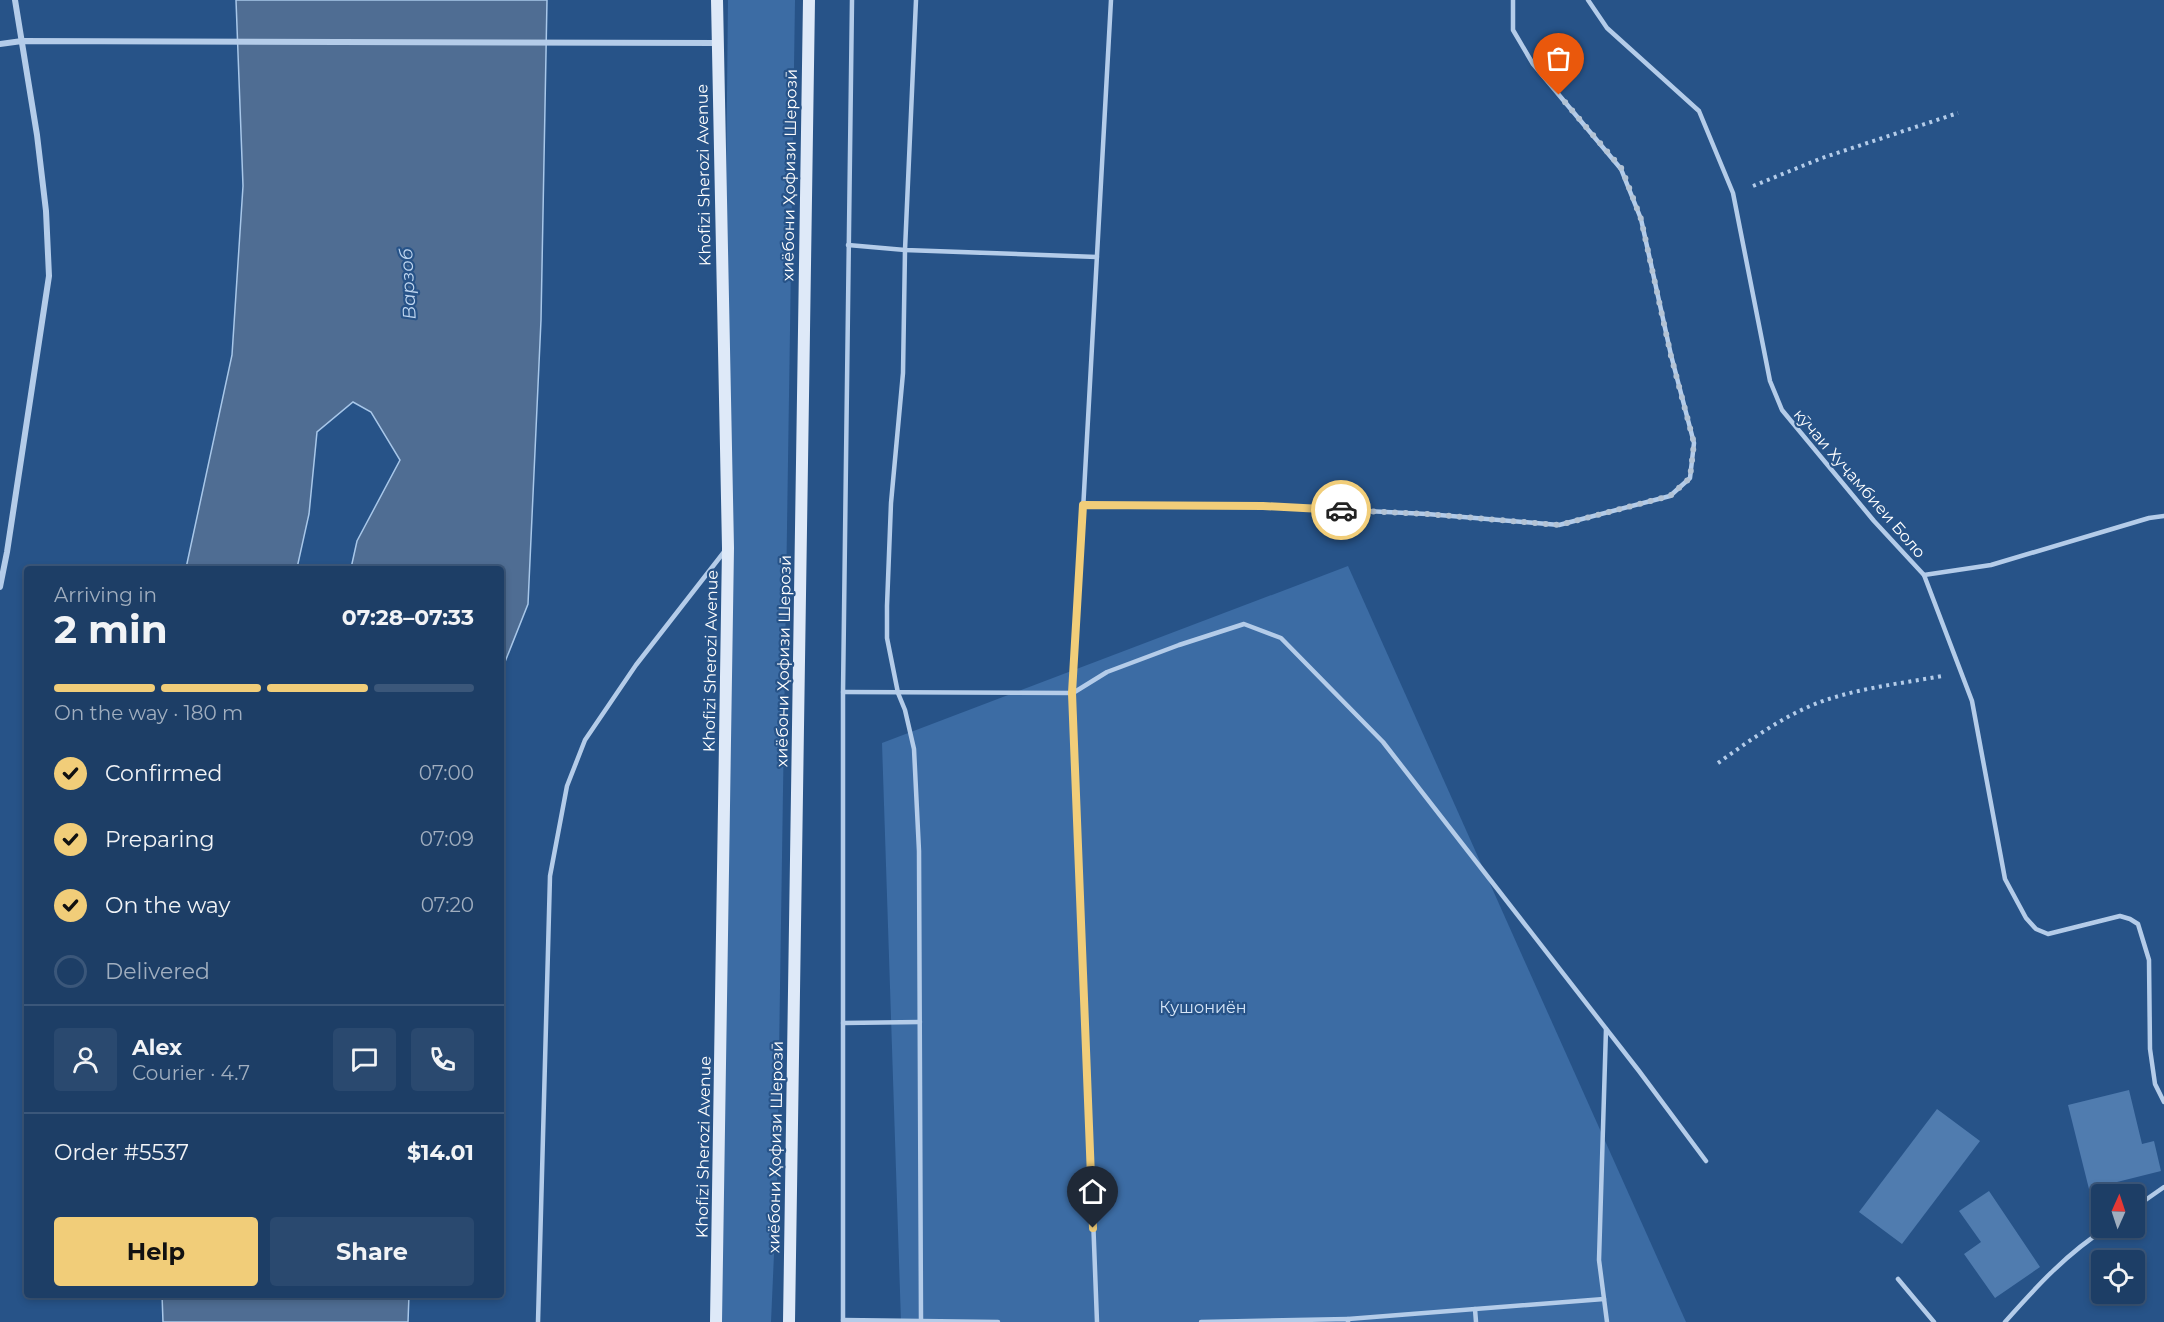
<!DOCTYPE html>
<meta charset="utf-8">
<style>
:root{--surface:#1d3e66;--page:#2a496f;--text:#f1f3f6;--muted:#a0aebf;--line:#3b577a;--accent:#f1cd79}
body{margin:0;font-family:Montserrat,sans-serif;background:var(--page);color:var(--text);height:100vh;display:flex;flex-direction:column;font-size:22px;white-space:nowrap}
*{box-sizing:border-box;margin:0}
p{font-size:20px;color:var(--muted)}
.icon{flex:none;width:33px;height:33px;fill:none;stroke:currentColor;stroke-width:2;stroke-linecap:round;stroke-linejoin:round}
.map{position:relative;flex:1;overflow:hidden}
.panel{position:absolute;left:24px;top:566px;width:480px;height:732px;display:flex;flex-direction:column;background:var(--surface);border-radius:6px;box-shadow:0 3px 9px #0003,0 0 0 2px var(--line)}
.panel>*{flex:none}
.needle{width:39px;rotate:3deg}
.buttons{position:absolute;left:2091px;top:1184px;display:grid;gap:12px}
.buttons a{display:grid;place-items:center;width:54px;height:54px;border-radius:6px;background:var(--surface);box-shadow:0 3px 9px #0003,0 0 0 2px var(--line);font-size:30px}
.pin{position:absolute;display:grid;place-items:center;width:51px;height:51px;color:#fff;margin:-62px -26px;border-radius:50% 50% 50% 0;rotate:-45deg;box-shadow:0 0 6px #0007}
.pin .icon{rotate:45deg}
.courier{position:absolute;display:grid;place-items:center;width:60px;height:60px;margin:-30px;border:4px solid #f1cd79;border-radius:50%;background:#fff;color:#222;box-shadow:0 2px 8px #0007}
.headline em{font-style:normal;font-weight:700}
.headline div{display:flex;flex-direction:column-reverse}
.headline{display:flex;align-items:center;justify-content:space-between;height:102px;padding:0 30px}
h1{font-size:39px;font-weight:700;line-height:45px}
.bar{display:grid;grid-template-columns:repeat(4,1fr);gap:9px 6px;align-content:center;height:72px;padding:0 30px}
.bar i{height:8px;border-radius:4px;background:var(--line)}
.bar .active{background:var(--accent)}
.bar p{grid-column:span 4}
.line{display:flex;align-items:center;gap:15px;padding:0 30px;border-top:2px solid var(--line)}
.line div{flex:1}
.round{display:grid;place-items:center;flex:none;width:63px;height:63px;border-radius:6px;background:var(--page)}
ol{padding:0 30px;list-style:none}
li{display:flex;align-items:center;gap:18px;height:66px}
li p{margin-inline-start:auto}
li .icon{padding:6px;border-radius:50%;background:var(--accent);color:#111;stroke-width:4}
li:last-child{color:var(--muted)}
li i{width:33px;height:33px;border:3px solid var(--line);border-radius:50%}
.cta{display:flex;gap:12px;margin-top:auto;padding:12px 30px}
.cta a{flex:1;height:69px;border-radius:6px;background:var(--accent);color:#111;font-size:24px;font-weight:700;line-height:69px;text-align:center}
.cta a+a{background:var(--page);color:var(--text)}
.map>svg:first-child{display:block}
.green{fill:#3c6ca4}
.water{fill:#4f6d93;stroke:#a8c7e9;stroke-width:1.5}
.building{fill:#507caf}
.lines{fill:none;stroke-linecap:round;stroke-linejoin:round}
.path{stroke:#b4cce9;stroke-width:4;stroke-dasharray:3 4.5;stroke-linecap:butt}
.lane{stroke:#b4cce9;stroke-width:4.5}
.street{stroke:#b4cce9;stroke-width:6}
.secondary{stroke:#dee9f8;stroke-width:12}
.done{stroke:#b3c3d5;stroke-width:6;stroke-dasharray:0 10.8}
.route{stroke:#f1cd79;stroke-width:8}
.labels{text-anchor:middle;stroke-width:4.5;stroke-linejoin:round;paint-order:stroke}
.street-label{font-size:16px;fill:#fff;stroke:#275388}
.park-label{font-size:16px;fill:#d7e6f7;stroke:#275388}
.water-label{font-size:18px;font-style:italic;fill:#bfd6f0;stroke:#275388}
</style>
<div class="map">
<svg width="2164" height="1322" viewBox="0 0 2164 1322">
<rect width="100%" height="100%" fill="#275388"/>
<!-- green -->
<g class="green">
<polygon points="728,0 795,0 777,1186 771,1322 714,1322"/>
<polygon points="1348,566 1686,1322 901,1322 882,743"/>
</g>
<!-- water -->
<g class="water">
<polygon points="236,0 547,0 541,320 528,604 501,672 501,568 351,568 357,541 400,460 371,412 353,402 317,432 309,514 297,568 186,568 232,355 243,186"/>
<polygon points="162,1295 409,1295 408,1322 163,1322"/>
</g>
<!-- building -->
<g class="building">
<polygon points="2129,1090 2142,1144 2154,1141 2161,1171 2089,1189 2068,1105"/>
<polygon points="1937,1109 1980,1141 1902,1244 1859,1212"/>
<polygon points="1989,1191 2040,1267 1995,1298 1964,1254 1981,1242 1959,1211"/>
</g>
<g class="lines">
<!-- path -->
<g class="path">
<polyline points="1753,186 1822,158 1958,113"/>
<path d="M1718 763C1752 739 1788 712 1829 699 1866 687 1904 683 1942 676"/>
</g>
<!-- lane -->
<g class="lane">
<polyline points="916,0 905,250 903,373 891,503 887,606 887,638 898,693 905,710 914,749 919,851 921,1322"/>
<polyline points="1588,0 1607,28 1699,111 1733,193 1770,381 1782,410 1874,521 1924,575 1991,565 2149,518 2164,516"/>
<polyline points="848,245 905,250 1097,257"/>
<polyline points="1083,505 1263,506 1427,514 1559,525 1670,496 1690,478 1694,443 1671,355 1641,219 1621,169 1533,64 1513,30 1513,0"/>
<polyline points="1924,575 1972,701 2005,879 2026,918 2036,929 2048,934 2120,916 2130,919 2138,924 2149,960 2150,1049 2155,1084 2164,1102"/>
<polyline points="843,692 1073,693 1107,672 1179,645 1244,624 1281,638 1383,742 1639,1071 1706,1161"/>
<polyline points="843,1023 920,1022"/>
<polyline points="1606,1029 1599,1260 1607,1322"/>
<polyline points="2134,1208 2164,1187"/>
<polyline points="1898,1279 1934,1322"/>
<polyline points="1475,1309 1476,1322"/>
<polyline points="1348,1319 1604,1299"/>
<polyline points="843,1320 998,1322"/>
<polyline points="538,1322 550,876 567,786 585,740 636,665 724,552"/>
<polyline points="843,1322 843,692 852,0"/>
<polyline points="1097,1322 1073,693 1111,0"/>
<polyline points="1201,1322 1348,1319 1348,1322"/>
<path d="M2005 1322C2037 1286 2067 1253 2108 1227"/>
</g>
<!-- street -->
<g class="street">
<polyline points="0,44 22,41 717,43"/>
<polyline points="0,587 7,552 49,276 46,211 37,135 15,0"/>
</g>
<!-- secondary -->
<g class="secondary">
<polyline points="716,1322 728,548 717,0"/>
<polyline points="789,1322 809,0"/>
</g>
</g>
<g class="lines">
<!-- done -->
<polyline class="done" points="1341,510 1427,514 1559,525 1670,496 1690,478 1694,443 1671,356 1641,219 1622,169 1559,95"/>
<!-- route -->
<polyline class="route" points="1093,1228 1072,693 1083,505 1263,506 1341,510"/>
</g>
<g class="labels">
<!-- street labels -->
<g class="street-label">
<text transform="translate(703 175) rotate(-91)" y="6">Khofizi Sherozi Avenue</text>
<text transform="translate(789 175) rotate(-89)" y="6">хиёбони Ҳофизи Шерозӣ</text>
<text transform="translate(1860 483) rotate(49)" y="6">кӯчаи Хуҷамбиеи Боло</text>
<text transform="translate(710 661) rotate(-89)" y="6">Khofizi Sherozi Avenue</text>
<text transform="translate(783 661) rotate(-89)" y="6">хиёбони Ҳофизи Шерозӣ</text>
<text transform="translate(703 1147) rotate(-89)" y="6">Khofizi Sherozi Avenue</text>
<text transform="translate(775 1147) rotate(-89)" y="6">хиёбони Ҳофизи Шерозӣ</text>
</g>
<!-- park labels -->
<g class="park-label">
<text x="1203" y="1013">Кушониён</text>
</g>
<!-- water labels -->
<g class="water-label">
<text transform="translate(408 284) rotate(-93)" y="6">Варзоб</text>
</g>
</g>
</svg>
<div class="buttons">
<a><svg class="needle" viewBox="-14 -14 28 28"><path d="M0-13l5 13h-10z" fill="#e53935"/><path d="M0 13l5-13h-10z" fill="#a0aebf"/></svg></a>
<a><svg class="icon" aria-label="locate" viewBox="0 0 24 24"><circle cx="12" cy="12" r="6"/><path d="M12 2v4M12 18v4M2 12h4M18 12h4"/></svg></a>
</div>
<div class="pin" style="left:1559px;top:95px;background:#ea580c"><svg class="icon" aria-label="bag" viewBox="0 0 24 24"><path d="M5 8h14l-1 12H6zM9 8a3 3 0 0 1 6 0"/></svg></div>
<div class="pin" style="left:1093px;top:1228px;background:#1f2937"><svg class="icon" aria-label="home" viewBox="0 0 24 24"><path d="M3 11l9-7 9 7M6 9v11h12V9"/></svg></div>
<div class="courier" style="left:1341px;top:510px"><svg class="icon" aria-label="car" viewBox="0 0 24 24"><path d="M5 17H2v-5l4-1 3-4h7l3 4 3 1v5h-3M9 17h6M6 11h13"/><circle cx="7" cy="17" r="2"/><circle cx="17" cy="17" r="2"/></svg></div>
<section class="panel">
<div class="headline"><div><h1>2 min</h1><p>Arriving in</p></div><em>07:28–07:33</em></div>
<div class="bar"><i class="active"></i><i class="active"></i><i class="active"></i><i></i><p>On the way · 180 m</p></div>
<ol>
<li><svg class="icon" aria-label="check" viewBox="0 0 24 24"><path d="M5 12l5 5 9-10"/></svg>Confirmed<p>07:00</p></li>
<li><svg class="icon" aria-label="check" viewBox="0 0 24 24"><path d="M5 12l5 5 9-10"/></svg>Preparing<p>07:09</p></li>
<li><svg class="icon" aria-label="check" viewBox="0 0 24 24"><path d="M5 12l5 5 9-10"/></svg>On the way<p>07:20</p></li>
<li><i></i>Delivered</li>
</ol>
<div class="line" style="height:108px"><a class="round"><svg class="icon" aria-label="person" viewBox="0 0 24 24"><circle cx="12" cy="8" r="4"/><path d="M4 21q1-7 8-7t8 7"/></svg></a><div><b>Alex</b><p>Courier · 4.7</p></div><a class="round"><svg class="icon" aria-label="chat" viewBox="0 0 24 24"><path d="M4 5h16v11H9l-5 4z"/></svg></a><a class="round"><svg class="icon" aria-label="phone" viewBox="0 0 24 24"><path d="M5 4h4l2 5-3 2q2 4 5 5l2-3 5 2v4C11 20 4 13 5 4z"/></svg></a></div>
<div class="line" style="height:78px"><div>Order #5537</div><b>$14.01</b></div>
<div class="cta"><a>Help</a><a>Share</a></div>
</section>
</div>
